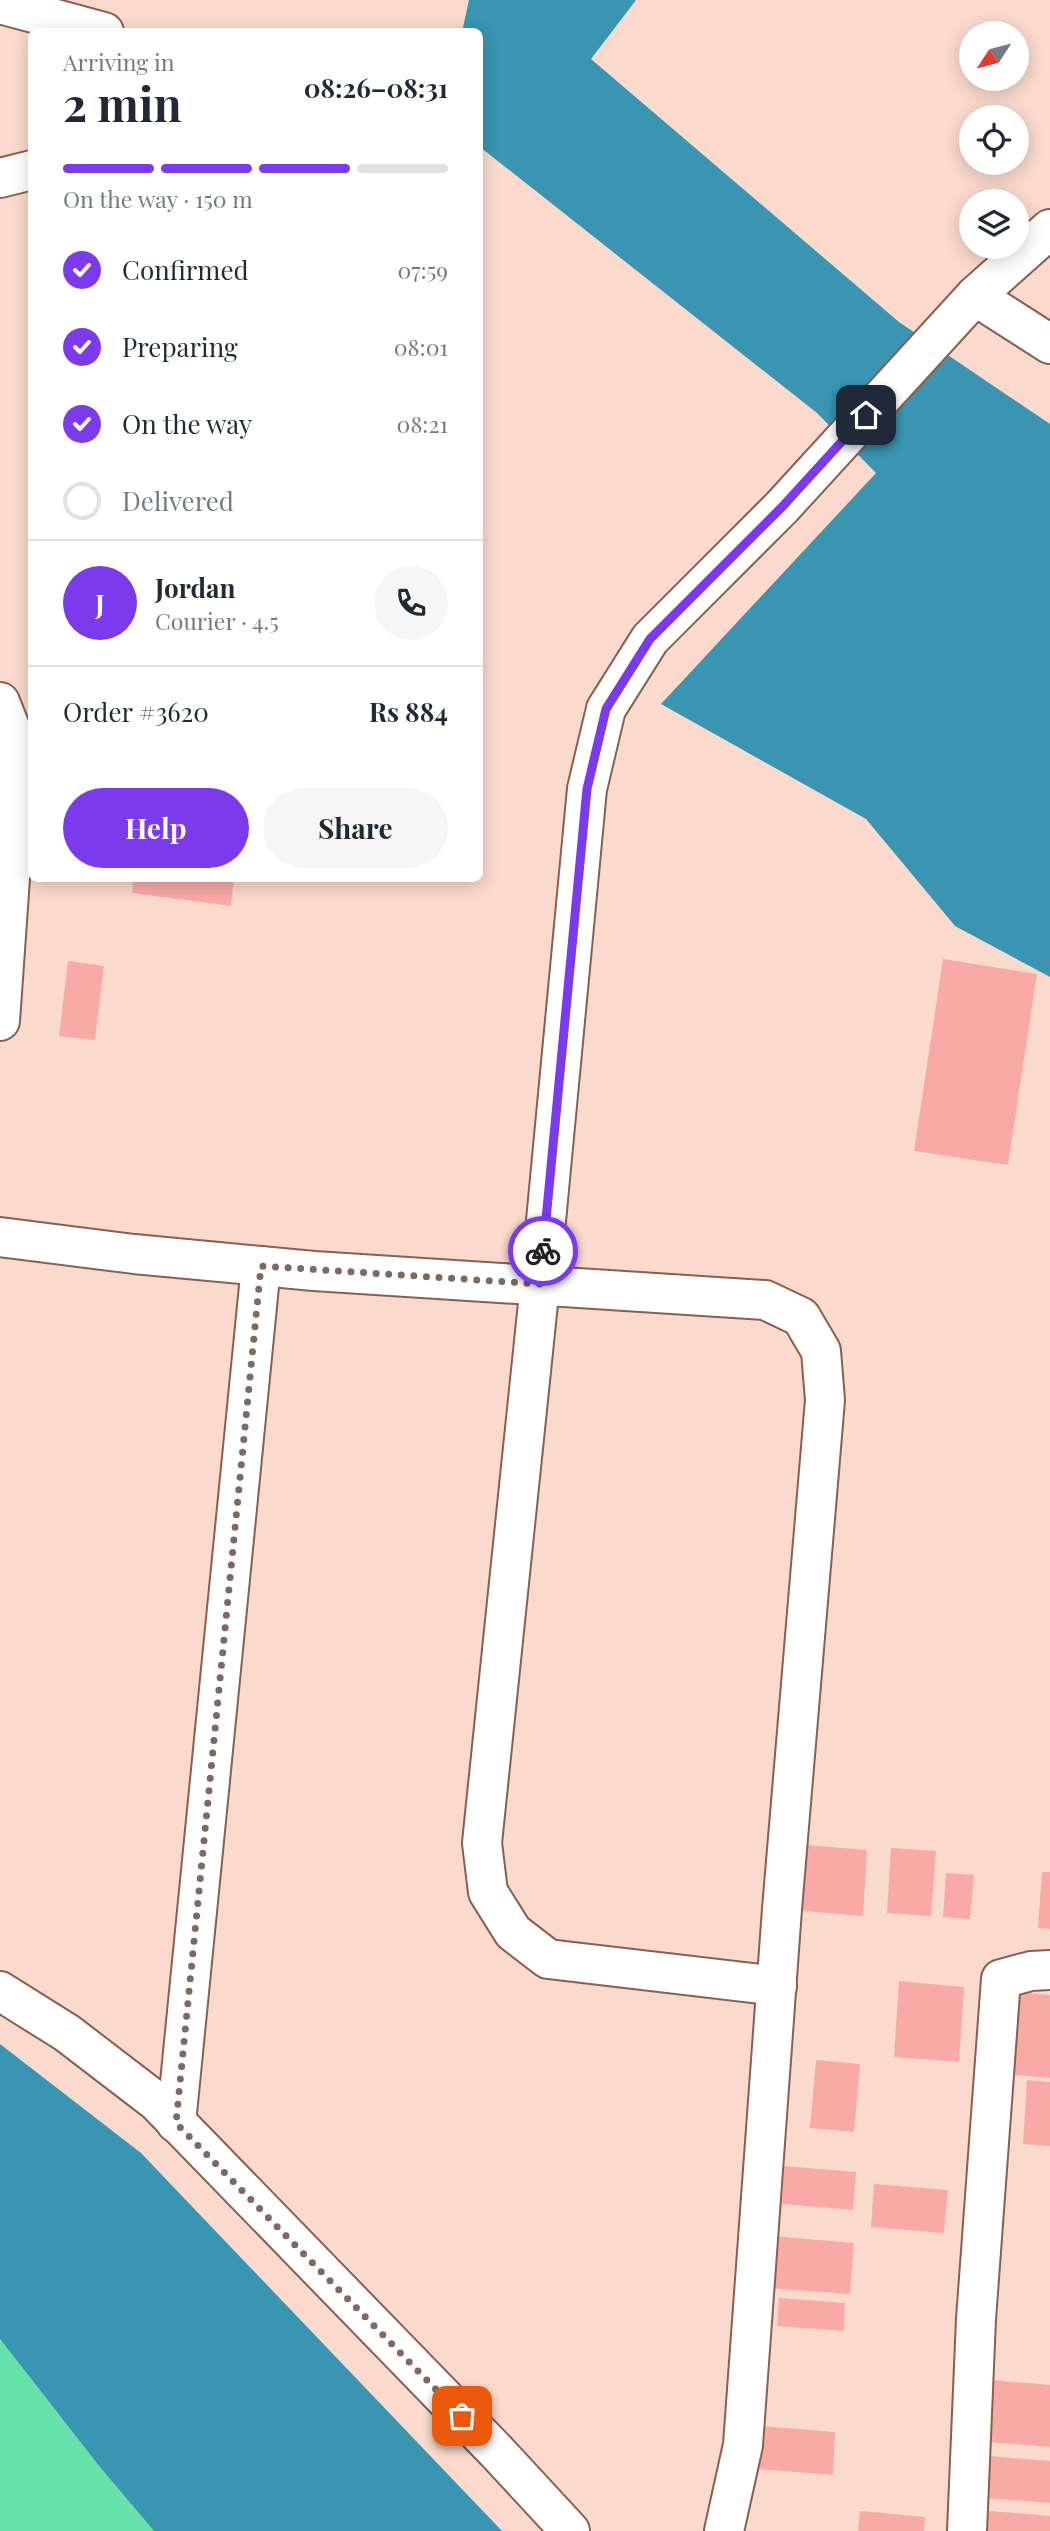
<!DOCTYPE html>
<meta charset="utf-8">
<style>
:root{--surface:#fff;--page:#f6f6f7;--text:#1f2937;--muted:#747a83;--line:#e0e1e3;--accent:#7c3aed}
body{margin:0;font-family:"Playfair Display",serif;background:var(--page);color:var(--text);height:100vh;display:flex;flex-direction:column;font-size:26px;white-space:nowrap}
*{box-sizing:border-box;margin:0}
p{font-size:23px;color:var(--muted)}
.icon{flex:none;width:38px;height:38px;fill:none;stroke:currentColor;stroke-width:2;stroke-linecap:round;stroke-linejoin:round}
.map{position:relative;flex:1;overflow:hidden}
.drawer{position:absolute;left:28px;top:28px;width:455px;height:854px;display:flex;flex-direction:column;background:var(--surface);border-radius:10px;box-shadow:0 4px 18px #0003}
.drawer>*{flex:none}
.needle{width:46px;rotate:234deg}
.tools{position:absolute;left:959px;top:21px;display:grid;gap:14px}
.tools a{display:grid;place-items:center;width:70px;height:70px;border-radius:50%;background:var(--surface);box-shadow:0 4px 18px #0003;font-size:35px}
.pin{position:absolute;display:grid;place-items:center;width:60px;height:60px;color:#fff;margin:-30px;border-radius:14px;box-shadow:0 4px 10px #0006}
.courier{position:absolute;display:grid;place-items:center;width:70px;height:70px;margin:-35px;border:5px solid #7c3aed;border-radius:50%;background:#fff;color:#222;box-shadow:0 2px 9px #0007}
.summary em{font-style:normal;font-weight:700}
.summary div{display:flex;flex-direction:column-reverse}
.summary{display:flex;align-items:center;justify-content:space-between;height:119px;padding:0 35px}
h1{font-size:46px;font-weight:700;line-height:52px}
.bar{display:grid;grid-template-columns:repeat(4,1fr);gap:10px 7px;align-content:center;height:84px;padding:0 35px}
.bar i{height:9px;border-radius:5px;background:var(--line)}
.bar .on{background:var(--accent)}
.bar p{grid-column:span 4}
.line{display:flex;align-items:center;gap:18px;padding:0 35px;border-top:2px solid var(--line)}
.line div{flex:1}
.round{display:grid;place-items:center;flex:none;width:74px;height:74px;border-radius:37px;background:var(--page)}
ol{padding:0 35px;list-style:none}
li{display:flex;align-items:center;gap:21px;height:77px}
li p{margin-inline-start:auto}
li .icon{padding:7px;border-radius:50%;background:var(--accent);color:#fff;stroke-width:4}
li:last-child{color:var(--muted)}
li i{width:38px;height:38px;border:4px solid var(--line);border-radius:50%}
.primary-button{display:flex;gap:14px;margin-top:auto;padding:14px 35px}
.primary-button a{flex:1;height:80px;border-radius:42px;background:var(--accent);color:#fff;font-size:28px;font-weight:700;line-height:80px;text-align:center}
.primary-button a+a{background:var(--page);color:var(--text)}
.map>svg:first-child{display:block}
.green{fill:#66e3ab}
.water{fill:#3995b1}
.building{fill:#f9aaa7}
.lines{fill:none;stroke-linecap:round;stroke-linejoin:round}
.minor-casing{stroke:#8c5e4d;stroke-width:42}
.minor{stroke:#fff;stroke-width:38}
.done{stroke:#81685f;stroke-width:7;stroke-dasharray:0 12.6}
.route{stroke:#7c3aed;stroke-width:9}
</style>
<div class="map">
<svg width="1050" height="2531" viewBox="0 0 1050 2531">
<rect width="100%" height="100%" fill="#fadacd"/>
<!-- green -->
<polygon class="green" points="0,2339 99,2466 154,2531 0,2531"/>
<!-- water -->
<g class="water">
<polygon points="469,0 636,0 591,59 899,322 1050,424 1050,977 955,926 866,819 661,704 876,473 817,413 480,147 480,32 462,32"/>
<polygon points="0,2044 141,2153 502,2531 154,2531 99,2466 0,2339"/>
</g>
<!-- building -->
<g class="building">
<polygon points="134,878 234,878 231,906 132,893"/>
<polygon points="943,959 1037,974 1008,1165 914,1151"/>
<polygon points="68,961 104,966 95,1040 59,1036"/>
<polygon points="795,1844 867,1850 863,1916 791,1910"/>
<polygon points="891,1848 936,1851 931,1916 887,1913"/>
<polygon points="1042,1872 1050,1872 1050,1929 1038,1928"/>
<polygon points="946,1873 974,1875 970,1919 943,1917"/>
<polygon points="899,1981 964,1987 959,2062 894,2057"/>
<polygon points="1009,1992 1050,1995 1050,2078 1003,2074"/>
<polygon points="816,2060 860,2064 854,2132 810,2128"/>
<polygon points="1027,2080 1050,2082 1050,2146 1023,2144"/>
<polygon points="784,2166 856,2172 853,2210 782,2204"/>
<polygon points="874,2184 948,2190 944,2233 871,2227"/>
<polygon points="773,2236 854,2243 850,2294 769,2288"/>
<polygon points="779,2298 845,2303 844,2331 777,2326"/>
<polygon points="992,2380 1050,2385 1050,2447 987,2442"/>
<polygon points="762,2426 835,2432 833,2475 759,2469"/>
<polygon points="989,2456 1050,2461 1050,2503 986,2498"/>
<polygon points="980,2510 1050,2516 1050,2531 978,2531"/>
<polygon points="860,2511 925,2517 924,2531 858,2531"/>
</g>
<g class="lines">
<!-- minor casing -->
<g class="minor-casing">
<g id="minor">
<polyline points="0,4 104,32"/>
<polyline points="0,178 32,170"/>
<polyline points="1050,229 975,296 1050,344"/>
<polyline points="0,702 19,750 0,1021"/>
<polyline points="0,1237 134,1254 314,1271 765,1300 801,1317 821,1351 825,1400 782,1909 743,2445 724,2531"/>
<polyline points="777,1986 548,1959 513,1932 488,1892 482,1843 540,1284 587,789 606,709 650,639 782,507 975,296"/>
<polyline points="0,1991 67,2033 157,2102 497,2452 570,2531"/>
<polyline points="176,2123 261,1266"/>
<polyline points="967,2531 976,2319 1001,1979 1031,1971 1050,1970"/>
</g>
</g>
<!-- minor -->
<use href="#minor" class="minor"/>
</g>
<g class="lines">
<!-- done -->
<polyline class="done" points="462,2416 176,2123 261,1266 540,1284 543,1251"/>
<!-- route -->
<polyline class="route" points="543,1251 587,789 606,709 650,639 782,507 866,415"/>
</g>
</svg>
<div class="tools">
<a><svg class="needle" viewBox="-14 -14 28 28"><path d="M0-13l5 13h-10z" fill="#e53935"/><path d="M0 13l5-13h-10z" fill="#747a83"/></svg></a>
<a><svg class="icon" aria-label="locate" viewBox="0 0 24 24"><circle cx="12" cy="12" r="6"/><path d="M12 2v4M12 18v4M2 12h4M18 12h4"/></svg></a>
<a><svg class="icon" aria-label="layers" viewBox="0 0 24 24"><path d="M12 4l9 5-9 5-9-5zM3 14l9 5 9-5"/></svg></a>
</div>
<div class="pin" style="left:462px;top:2416px;background:#ea580c"><svg class="icon" aria-label="bag" viewBox="0 0 24 24"><path d="M5 8h14l-1 12H6zM9 8a3 3 0 0 1 6 0"/></svg></div>
<div class="pin" style="left:866px;top:415px;background:#1f2937"><svg class="icon" aria-label="home" viewBox="0 0 24 24"><path d="M3 11l9-7 9 7M6 9v11h12V9"/></svg></div>
<div class="courier" style="left:543px;top:1251px"><svg class="icon" aria-label="bike" viewBox="0 0 24 24"><circle cx="6" cy="16" r="4"/><circle cx="18" cy="16" r="4"/><path d="M6 16l4-8h5l3 8M10 8l3 8H6M13 5h3"/></svg></div>
<section class="drawer">
<div class="summary"><div><h1>2 min</h1><p>Arriving in</p></div><em>08:26–08:31</em></div>
<div class="bar"><i class="on"></i><i class="on"></i><i class="on"></i><i></i><p>On the way · 150 m</p></div>
<ol>
<li><svg class="icon" aria-label="check" viewBox="0 0 24 24"><path d="M5 12l5 5 9-10"/></svg>Confirmed<p>07:59</p></li>
<li><svg class="icon" aria-label="check" viewBox="0 0 24 24"><path d="M5 12l5 5 9-10"/></svg>Preparing<p>08:01</p></li>
<li><svg class="icon" aria-label="check" viewBox="0 0 24 24"><path d="M5 12l5 5 9-10"/></svg>On the way<p>08:21</p></li>
<li><i></i>Delivered</li>
</ol>
<div class="line" style="height:126px"><b class="round" style="background:var(--accent);color:#fff">J</b><div><b>Jordan</b><p>Courier · 4.5</p></div><a class="round"><svg class="icon" aria-label="phone" viewBox="0 0 24 24"><path d="M5 4h4l2 5-3 2q2 4 5 5l2-3 5 2v4C11 20 4 13 5 4z"/></svg></a></div>
<div class="line" style="height:91px"><div>Order #3620</div><b>Rs 884</b></div>
<div class="primary-button"><a>Help</a><a>Share</a></div>
</section>
</div>
